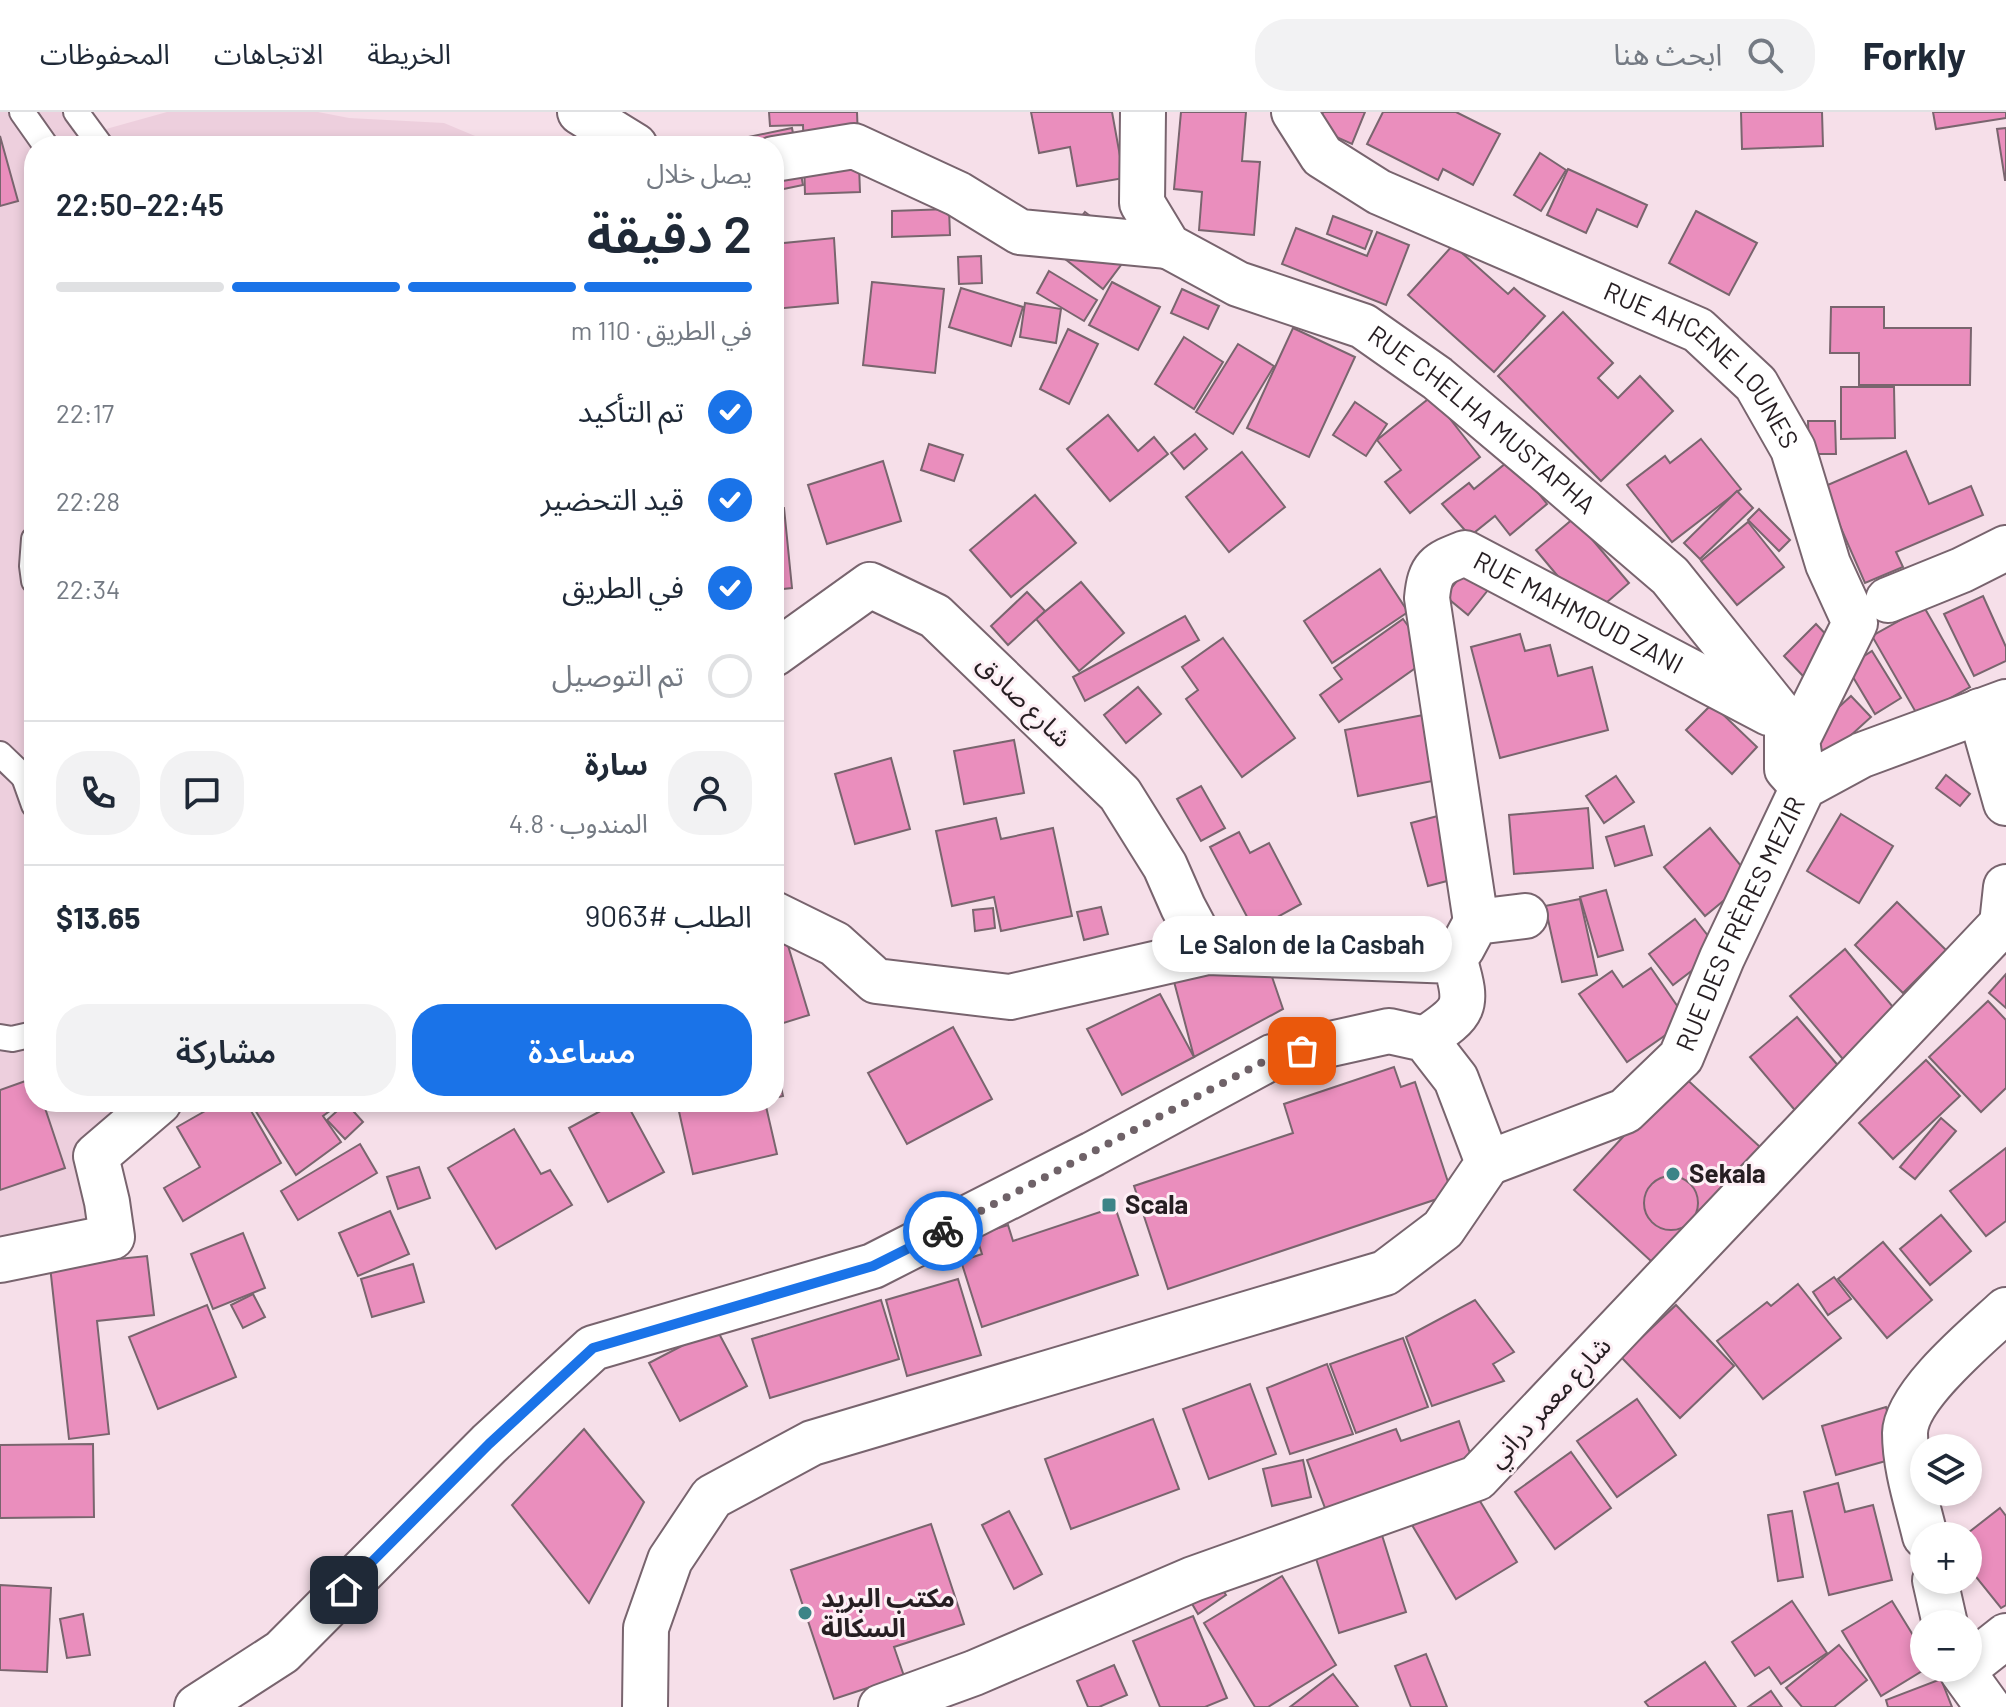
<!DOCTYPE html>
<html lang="ar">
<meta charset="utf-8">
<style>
:root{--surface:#fff;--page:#f2f2f3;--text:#1f2937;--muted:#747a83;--line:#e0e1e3;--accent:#1a73e8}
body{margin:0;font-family:Barlow,"Noto Sans Arabic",sans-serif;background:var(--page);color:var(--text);direction:rtl;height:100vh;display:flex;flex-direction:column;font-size:30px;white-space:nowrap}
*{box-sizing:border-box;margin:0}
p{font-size:26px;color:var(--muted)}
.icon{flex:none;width:44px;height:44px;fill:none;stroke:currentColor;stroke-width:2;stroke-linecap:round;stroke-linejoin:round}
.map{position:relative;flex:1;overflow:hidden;direction:ltr}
.side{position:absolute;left:24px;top:24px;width:760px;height:976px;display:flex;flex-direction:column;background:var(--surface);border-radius:32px;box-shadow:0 4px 12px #0003;direction:rtl}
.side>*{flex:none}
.fabs{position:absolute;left:1910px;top:1322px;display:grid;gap:16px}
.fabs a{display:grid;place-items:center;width:72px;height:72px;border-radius:50%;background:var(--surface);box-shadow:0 4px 12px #0003;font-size:40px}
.pin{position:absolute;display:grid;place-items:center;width:68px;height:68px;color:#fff;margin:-34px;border-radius:16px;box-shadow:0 4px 12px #0006}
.courier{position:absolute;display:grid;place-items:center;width:80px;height:80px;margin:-40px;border:6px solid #1a73e8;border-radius:50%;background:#fff;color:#222;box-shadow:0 2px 10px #0007}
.bubble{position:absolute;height:56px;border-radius:28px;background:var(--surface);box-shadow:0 4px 12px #0003;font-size:26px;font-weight:600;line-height:56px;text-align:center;direction:rtl}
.head em{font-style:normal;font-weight:600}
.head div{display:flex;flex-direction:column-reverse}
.head{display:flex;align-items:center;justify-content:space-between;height:136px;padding:0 32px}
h1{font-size:52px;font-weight:600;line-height:60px}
.bar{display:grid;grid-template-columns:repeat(4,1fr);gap:12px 8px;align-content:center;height:96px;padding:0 32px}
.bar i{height:10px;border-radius:6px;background:var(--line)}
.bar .on{background:var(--accent)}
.bar p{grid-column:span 4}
.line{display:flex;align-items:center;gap:20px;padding:0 32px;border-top:2px solid var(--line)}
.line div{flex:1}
.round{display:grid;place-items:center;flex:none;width:84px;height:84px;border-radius:32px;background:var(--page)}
ol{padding:0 32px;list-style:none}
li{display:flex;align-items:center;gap:24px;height:88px}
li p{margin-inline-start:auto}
li .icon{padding:8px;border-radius:50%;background:var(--accent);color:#fff;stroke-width:4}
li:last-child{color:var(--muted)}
li i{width:44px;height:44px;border:4px solid var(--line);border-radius:50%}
.button{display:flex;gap:16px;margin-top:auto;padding:16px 32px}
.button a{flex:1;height:92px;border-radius:32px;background:var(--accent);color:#fff;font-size:32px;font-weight:600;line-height:92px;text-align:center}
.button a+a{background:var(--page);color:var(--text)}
header{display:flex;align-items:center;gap:48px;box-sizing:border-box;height:112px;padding:0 40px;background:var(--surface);border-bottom:2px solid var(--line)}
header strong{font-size:38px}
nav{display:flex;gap:44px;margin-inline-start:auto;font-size:28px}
.search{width:560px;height:72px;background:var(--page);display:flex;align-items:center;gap:20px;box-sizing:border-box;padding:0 28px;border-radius:32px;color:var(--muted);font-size:30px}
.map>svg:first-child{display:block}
.built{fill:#edcfdd}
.building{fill:#ea8ebd;stroke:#79656e;stroke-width:2}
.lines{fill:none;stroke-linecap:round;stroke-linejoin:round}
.lane-casing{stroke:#78646e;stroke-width:28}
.street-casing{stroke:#78646e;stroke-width:48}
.secondary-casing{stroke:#78646e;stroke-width:48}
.lane{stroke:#fff;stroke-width:24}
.street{stroke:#fff;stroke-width:44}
.secondary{stroke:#fff;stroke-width:44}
.done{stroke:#6f6268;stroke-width:8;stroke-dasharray:0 14.4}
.route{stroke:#1a73e8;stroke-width:10}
.poi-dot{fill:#3c8487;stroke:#fdeff5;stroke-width:3}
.labels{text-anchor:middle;stroke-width:6;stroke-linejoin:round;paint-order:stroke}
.street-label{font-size:26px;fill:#261e22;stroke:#fdeff5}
.poi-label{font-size:26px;font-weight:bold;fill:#261e22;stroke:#fdeff5;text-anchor:start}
</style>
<header>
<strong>Forkly</strong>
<div class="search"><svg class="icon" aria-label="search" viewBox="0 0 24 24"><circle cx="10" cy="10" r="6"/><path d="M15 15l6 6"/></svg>ابحث هنا</div>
<nav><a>الخريطة</a><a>الاتجاهات</a><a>المحفوظات</a></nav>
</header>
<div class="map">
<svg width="2006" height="1595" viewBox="0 0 2006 1595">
<rect width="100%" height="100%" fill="#f6dfe9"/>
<!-- built -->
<polygon class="built" points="0,0 62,0 81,24 167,0 318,0 349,6 444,11 499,34 34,34 34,990 160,990 81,1033 87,1113 0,1124"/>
<!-- building -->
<g class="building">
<polygon points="769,0 857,0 860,80 805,82 803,13 770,14"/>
<polygon points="1031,0 1112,0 1124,66 1077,74 1070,35 1039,41"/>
<polygon points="1181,0 1246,0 1242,49 1260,50 1254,123 1199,118 1202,80 1174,77"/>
<polygon points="1323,0 1365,0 1352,32 1316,16"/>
<polygon points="1383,0 1456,0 1500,22 1473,73 1443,57 1438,68 1367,32"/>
<polygon points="1741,0 1822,0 1823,34 1742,37"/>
<polygon points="1933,0 2006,0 2006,6 1936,17"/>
<polygon points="792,16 803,73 774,79 774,34 705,34"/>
<polygon points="2006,16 2006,68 2005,68 1997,17"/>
<polygon points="0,24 18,89 0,94"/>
<polygon points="1540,41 1566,58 1541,99 1514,83"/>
<polygon points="1568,57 1647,93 1637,115 1597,97 1586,121 1547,103"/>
<polygon points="949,97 950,123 892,125 892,99"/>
<polygon points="1696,99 1757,131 1729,183 1669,151"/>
<polygon points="1085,100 1133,137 1103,177 1055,139"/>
<polygon points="1333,104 1372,119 1365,137 1327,122"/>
<polygon points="1296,116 1367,144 1377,120 1409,133 1386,193 1282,152"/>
<polygon points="834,126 838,191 774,197 774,132"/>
<polygon points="1453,133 1508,182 1514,176 1545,204 1494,260 1408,183"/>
<polygon points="981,144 982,171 959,172 958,145"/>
<polygon points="1049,159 1097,188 1084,209 1037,181"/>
<polygon points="872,170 944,177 935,261 863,253"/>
<polygon points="1112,170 1160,195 1138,238 1089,213"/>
<polygon points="961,176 1023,195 1011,234 949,215"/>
<polygon points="1182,177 1219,194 1208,217 1171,201"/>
<polygon points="1025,191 1061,197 1056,231 1020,225"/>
<polygon points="1831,195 1884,195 1884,216 1971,216 1970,273 1859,273 1859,241 1830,241"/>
<polygon points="1563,200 1613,251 1598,266 1618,286 1640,264 1673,299 1601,369 1498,264"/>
<polygon points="1293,216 1355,245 1309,345 1247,316"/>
<polygon points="1068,217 1098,232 1069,292 1040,277"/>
<polygon points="1184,225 1223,250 1194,297 1155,272"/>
<polygon points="1238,232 1274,254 1233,322 1196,300"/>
<polygon points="1841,275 1894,275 1895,326 1841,327"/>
<polygon points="1432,284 1480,345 1410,401 1385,370 1401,358 1377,328"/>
<polygon points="1355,290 1387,312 1366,344 1333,323"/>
<polygon points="1108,303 1138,339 1154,325 1168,342 1110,389 1067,337"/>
<polygon points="1808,309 1835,309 1836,342 1809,342"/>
<polygon points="1195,322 1207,337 1184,357 1171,341"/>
<polygon points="1701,327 1741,377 1672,430 1627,373 1665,344 1670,351"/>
<polygon points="929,332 963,343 954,369 921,358"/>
<polygon points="1906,339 1929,392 1971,374 1983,403 1896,440 1903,455 1865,471 1823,375"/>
<polygon points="1242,340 1285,395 1229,440 1186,385"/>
<polygon points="1511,347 1547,392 1510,423 1495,404 1470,424 1442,392 1469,371 1474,377"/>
<polygon points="883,349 901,409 827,432 808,373"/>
<polygon points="1737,379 1753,396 1700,447 1684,431"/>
<polygon points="1035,383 1076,431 1011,485 970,438"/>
<polygon points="784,396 792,476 774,478 774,397"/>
<polygon points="1759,397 1790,428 1779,439 1748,408"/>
<polygon points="1574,406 1629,471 1591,504 1536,438"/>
<polygon points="1748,410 1784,455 1737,493 1701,449"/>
<polygon points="1469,454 1492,473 1468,503 1445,484"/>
<polygon points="1380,457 1408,500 1332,551 1304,509"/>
<polygon points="1081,470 1124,521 1079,559 1036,507"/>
<polygon points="1027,480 1045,499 1008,533 991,514"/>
<polygon points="1983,484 2006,535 2006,549 1974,564 1944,502"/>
<polygon points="1924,495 1970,575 1918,604 1872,524"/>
<polygon points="1185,504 1199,528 1085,589 1073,565"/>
<polygon points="1403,507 1431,545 1339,610 1320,583 1342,567 1334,556"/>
<polygon points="1816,512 1835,532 1803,564 1784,544"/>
<polygon points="1520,522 1525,539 1550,533 1558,564 1592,555 1608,618 1500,646 1471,535"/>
<polygon points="1223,526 1295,626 1242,665 1186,587 1198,578 1182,555"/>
<polygon points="1872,539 1901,586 1875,602 1847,555"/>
<polygon points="1138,575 1161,602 1126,631 1104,603"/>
<polygon points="1851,584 1871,605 1827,645 1807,624"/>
<polygon points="1712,592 1757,635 1732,662 1686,618"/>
<polygon points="1439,600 1452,665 1358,684 1345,618"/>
<polygon points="1014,628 1024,681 964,692 954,639"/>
<polygon points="891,646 910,717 855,732 835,662"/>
<polygon points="1946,663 1970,682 1960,694 1936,676"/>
<polygon points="1616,664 1634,690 1604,711 1586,684"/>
<polygon points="1201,674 1225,716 1201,729 1177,687"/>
<polygon points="1588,696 1593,756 1514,762 1509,703"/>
<polygon points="1453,700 1470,763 1428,774 1411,711"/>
<polygon points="1841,702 1893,734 1859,791 1807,759"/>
<polygon points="996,706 1001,727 1053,716 1072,804 1001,819 994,785 952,794 936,719"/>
<polygon points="1644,714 1652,743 1615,754 1606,725"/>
<polygon points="1710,716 1751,766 1705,804 1664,755"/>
<polygon points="1239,720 1250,741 1269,731 1301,792 1254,818 1210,735"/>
<polygon points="1606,778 1623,838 1598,845 1580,785"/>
<polygon points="1580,787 1597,863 1562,870 1545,794"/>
<polygon points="1897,790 1946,838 1903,881 1855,833"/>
<polygon points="1101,795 1108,822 1084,828 1077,800"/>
<polygon points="993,796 995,816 975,819 973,798"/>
<polygon points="1695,807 1719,838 1673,873 1649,842"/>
<polygon points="786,827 809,903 774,914 774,830"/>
<polygon points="1845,837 1902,906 1847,952 1790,884"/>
<polygon points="1651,856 1687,908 1627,950 1579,882 1612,859 1623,875"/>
<polygon points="1270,859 1283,897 1194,945 1172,862"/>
<polygon points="2006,862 2006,896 1989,881"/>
<polygon points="1160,882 1194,945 1122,983 1087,917"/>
<polygon points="1988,889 2006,908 2006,976 1981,1000 1929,945"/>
<polygon points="1797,905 1846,963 1799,1003 1750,945"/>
<polygon points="953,915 992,987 907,1032 868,961"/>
<polygon points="774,943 783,984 774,986"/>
<polygon points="1926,948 1960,984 1893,1047 1859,1011"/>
<polygon points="1394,955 1401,975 1415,970 1452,1082 1168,1177 1134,1074 1293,1021 1284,992"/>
<polygon points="1681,962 1772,1046 1665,1162 1574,1078"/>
<polygon points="34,966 34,990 43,990 65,1056 0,1078 0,978"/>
<polygon points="221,990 246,990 281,1051 183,1109 164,1076 200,1055 177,1015"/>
<polygon points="250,990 342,990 323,1004 341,1030 296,1063"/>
<polygon points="617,990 626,990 664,1060 608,1090 569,1016"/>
<polygon points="700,990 765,990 777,1042 693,1062 678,995"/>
<polygon points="346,991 363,1010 345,1027 327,1008"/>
<polygon points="1941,1006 1956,1019 1915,1067 1900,1055"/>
<polygon points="514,1017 541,1062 550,1058 572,1093 496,1137 448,1056"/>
<polygon points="360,1032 377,1061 298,1108 281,1079"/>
<polygon points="2006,1036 2006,1109 1986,1124 1950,1079"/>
<polygon points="419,1055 430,1086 398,1097 387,1065"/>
<circle cx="1671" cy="1091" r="27"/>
<polygon points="1115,1095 1138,1163 982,1215 961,1149 982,1142 976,1123 1008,1113 1013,1129"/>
<polygon points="390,1099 409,1142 358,1164 339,1121"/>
<polygon points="1941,1103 1971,1139 1930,1173 1900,1137"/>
<polygon points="243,1121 265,1176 213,1197 191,1142"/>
<polygon points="1883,1130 1932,1188 1887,1226 1838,1167"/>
<polygon points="147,1144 154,1203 97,1209 109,1322 69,1327 50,1154"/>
<polygon points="413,1152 424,1190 372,1205 361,1167"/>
<polygon points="1834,1165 1851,1187 1828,1203 1813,1180"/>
<polygon points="958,1167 981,1243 907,1264 886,1188"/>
<polygon points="1798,1172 1841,1226 1763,1287 1717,1229 1767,1190 1771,1194"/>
<polygon points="253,1182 265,1205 243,1216 231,1193"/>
<polygon points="881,1188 899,1247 770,1286 752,1227"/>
<polygon points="1475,1188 1514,1240 1493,1252 1504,1269 1432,1294 1406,1225"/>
<polygon points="207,1193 236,1265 158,1297 129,1225"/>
<polygon points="1676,1193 1734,1254 1680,1306 1621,1245"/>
<polygon points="716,1216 747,1274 680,1309 649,1251"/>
<polygon points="1403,1226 1428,1295 1356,1321 1330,1252"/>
<polygon points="1327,1252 1353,1322 1290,1342 1267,1276"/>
<polygon points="1250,1272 1276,1342 1209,1367 1183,1297"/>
<polygon points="1637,1287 1676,1343 1617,1385 1577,1329"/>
<polygon points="1886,1295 1900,1345 1836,1363 1822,1314"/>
<polygon points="1153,1307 1179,1377 1071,1417 1045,1347"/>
<polygon points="1459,1309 1474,1353 1328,1404 1307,1348 1396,1317 1401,1329"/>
<polygon points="584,1317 644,1390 589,1491 512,1393"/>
<polygon points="93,1332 94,1405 0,1406 0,1333"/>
<polygon points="1571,1340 1611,1396 1555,1437 1515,1380"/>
<polygon points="1303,1348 1311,1385 1272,1394 1263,1357"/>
<polygon points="1838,1371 1845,1400 1873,1393 1892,1468 1829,1483 1804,1380"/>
<polygon points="1472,1376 1517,1450 1456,1487 1412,1413"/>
<polygon points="2000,1396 2006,1404 2006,1493 2001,1496 1968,1455 1968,1424 1964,1424"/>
<polygon points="1009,1399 1042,1462 1014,1477 982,1413"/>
<polygon points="1792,1399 1803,1465 1778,1469 1768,1403"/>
<polygon points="931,1412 964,1512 894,1535 904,1564 834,1587 791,1458"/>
<polygon points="1381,1420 1406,1500 1339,1521 1314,1440"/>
<polygon points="1282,1464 1336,1553 1268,1595 1255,1595 1204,1511"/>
<polygon points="1215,1467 1226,1483 1198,1502 1188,1485"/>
<polygon points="0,1473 51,1476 47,1560 0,1558"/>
<polygon points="1792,1489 1827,1541 1781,1572 1769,1555 1755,1564 1732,1530"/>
<polygon points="1892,1489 1924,1541 1924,1556 1927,1556 1881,1584 1842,1519"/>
<polygon points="83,1502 90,1543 67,1546 60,1507"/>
<polygon points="1193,1504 1227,1586 1205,1595 1160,1595 1133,1529"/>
<polygon points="1839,1533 1867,1568 1834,1595 1802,1595 1786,1576"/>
<polygon points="1426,1542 1447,1595 1411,1595 1395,1554"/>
<polygon points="1705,1550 1736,1595 1649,1595 1645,1590"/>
<polygon points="1114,1553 1127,1583 1099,1595 1088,1595 1077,1569"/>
<polygon points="1333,1562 1358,1595 1290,1595"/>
<polygon points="1941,1567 1952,1595 1888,1595 1886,1588"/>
<polygon points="1771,1579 1782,1595 1748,1595"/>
</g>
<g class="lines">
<!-- lane casing -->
<g class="lane-casing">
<g id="lane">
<polyline points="22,0 46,34"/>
<polyline points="76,0 101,34"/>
<polyline points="34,427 32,454 34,469"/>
<polyline points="0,642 24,665 34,666"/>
<polyline points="24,665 34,693"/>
<polyline points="0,925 12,927 34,922"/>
</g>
</g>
<!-- street casing -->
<g class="street-casing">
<g id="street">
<polyline points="580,0 635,34"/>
<path id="s1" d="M1143 0 1142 91 1168 134 1238 172 1363 214 1437 266 1544 356 1670 464 1787 610V657L1803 675"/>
<path id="s2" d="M1294 0 1322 44 1379 80 1698 218 1756 272 1793 337 1828 452 1855 511 1797 628 1800 649"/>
<polyline points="774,47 854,34 958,82 1020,120 1168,134"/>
<polyline points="1888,488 1962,458 2006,436"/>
<polyline points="774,542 870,473 935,504 1120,682 1165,754 1183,795 1207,840"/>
<polyline points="1980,599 2006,691"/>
<path d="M774 802 835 832 876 869 1010 885 1207 840 1455 849C1469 896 1465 900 1425 927"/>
<path id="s3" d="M1476 810 1427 486C1430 455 1437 452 1465 441L1769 601"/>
<polyline points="1462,836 1476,810 1525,804"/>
<path id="s4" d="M1488 1051 1625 999 1681 945 1722 846 1803 675 1862 643 2006 590"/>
<polyline points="0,1148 112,1125 107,1090 96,1044 159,990"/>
<path d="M1925 1424C1917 1391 1905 1355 1905 1321 1906 1283 1979 1223 2006 1198"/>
<polyline points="1935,1468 1945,1512"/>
<polyline points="1968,1554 2006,1524"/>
<polyline points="1965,1556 1962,1559 1988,1595"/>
<polyline points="881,1595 974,1561 1193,1467 1477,1366 2002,812 2006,775"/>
</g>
</g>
<!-- secondary casing -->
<g class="secondary-casing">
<polyline id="secondary" points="197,1595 282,1540 489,1332 593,1236 873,1154 1093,1042 1272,945 1389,919 1425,927 1456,967 1488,1051 1443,1117 1385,1161 812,1331 712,1385 670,1448 646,1516 645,1595"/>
</g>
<!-- lane -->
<use href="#lane" class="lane"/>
<!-- street -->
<use href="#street" class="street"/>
<!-- secondary -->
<use href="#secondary" class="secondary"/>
</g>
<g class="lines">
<!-- done -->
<polyline class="done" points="943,1119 1272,945 1302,939"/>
<!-- route -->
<polyline class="route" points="344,1478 489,1332 593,1236 873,1154 943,1119"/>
</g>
<!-- markers -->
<g class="poi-dot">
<circle cx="1673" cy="1062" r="8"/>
<rect x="1101" y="1085" width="16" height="16" rx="4"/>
<circle cx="805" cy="1501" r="8"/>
</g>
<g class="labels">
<!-- street labels -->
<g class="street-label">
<text dy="9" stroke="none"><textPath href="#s2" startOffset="492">RUE AHCENE LOUNES</textPath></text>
<text dy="9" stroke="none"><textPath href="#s1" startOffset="504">RUE CHELHA MUSTAPHA</textPath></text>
<text dy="9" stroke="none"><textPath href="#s3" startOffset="520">RUE MAHMOUD ZANI</textPath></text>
<text transform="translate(1024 589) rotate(44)" y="9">شارع صادق</text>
<text dy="9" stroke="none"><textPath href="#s4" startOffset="370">RUE DES FRÈRES MEZIR</textPath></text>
<text transform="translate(1549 1290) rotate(-47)" y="9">شارع معمر دراني</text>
</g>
<!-- poi labels -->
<g class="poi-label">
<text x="1689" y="1071">Sekala</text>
<text x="1125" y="1102">Scala</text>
<text x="821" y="1495">مكتب البريد<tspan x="821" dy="30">السكالة</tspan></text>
</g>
</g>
</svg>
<div class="fabs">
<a><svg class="icon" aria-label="layers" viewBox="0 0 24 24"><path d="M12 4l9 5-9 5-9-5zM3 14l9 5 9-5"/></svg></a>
<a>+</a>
<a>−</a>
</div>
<div class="pin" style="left:1302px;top:939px;background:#ea580c"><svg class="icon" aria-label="bag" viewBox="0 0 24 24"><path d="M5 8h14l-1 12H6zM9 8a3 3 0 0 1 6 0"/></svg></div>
<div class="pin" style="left:344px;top:1478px;background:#1f2937"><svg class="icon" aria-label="home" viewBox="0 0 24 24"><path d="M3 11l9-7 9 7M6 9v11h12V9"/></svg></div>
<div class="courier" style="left:943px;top:1119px"><svg class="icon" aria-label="bike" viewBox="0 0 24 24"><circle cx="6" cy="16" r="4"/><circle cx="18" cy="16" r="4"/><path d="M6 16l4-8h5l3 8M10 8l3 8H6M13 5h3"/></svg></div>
<div class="bubble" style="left:1152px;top:804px;width:300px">Le Salon de la Casbah</div>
<section class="side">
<div class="head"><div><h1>2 دقيقة</h1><p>يصل خلال</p></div><em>22:45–22:50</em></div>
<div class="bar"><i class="on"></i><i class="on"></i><i class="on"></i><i></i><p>في الطريق · 110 m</p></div>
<ol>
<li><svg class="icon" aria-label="check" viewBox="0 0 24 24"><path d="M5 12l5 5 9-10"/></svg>تم التأكيد<p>22:17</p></li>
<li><svg class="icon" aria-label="check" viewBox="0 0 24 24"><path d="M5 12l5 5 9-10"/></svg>قيد التحضير<p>22:28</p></li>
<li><svg class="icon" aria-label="check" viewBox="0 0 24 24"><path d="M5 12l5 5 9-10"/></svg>في الطريق<p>22:34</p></li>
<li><i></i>تم التوصيل</li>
</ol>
<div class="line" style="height:144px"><a class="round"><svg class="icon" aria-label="person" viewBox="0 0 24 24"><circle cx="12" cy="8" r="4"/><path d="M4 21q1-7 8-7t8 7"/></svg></a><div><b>سارة</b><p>المندوب · 4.8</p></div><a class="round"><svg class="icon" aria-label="chat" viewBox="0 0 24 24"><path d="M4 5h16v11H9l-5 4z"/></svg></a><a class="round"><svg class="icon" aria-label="phone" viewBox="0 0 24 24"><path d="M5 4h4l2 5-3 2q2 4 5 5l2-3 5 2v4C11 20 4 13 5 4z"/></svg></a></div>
<div class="line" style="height:104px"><div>الطلب #9063</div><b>$13.65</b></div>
<div class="button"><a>مساعدة</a><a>مشاركة</a></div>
</section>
</div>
